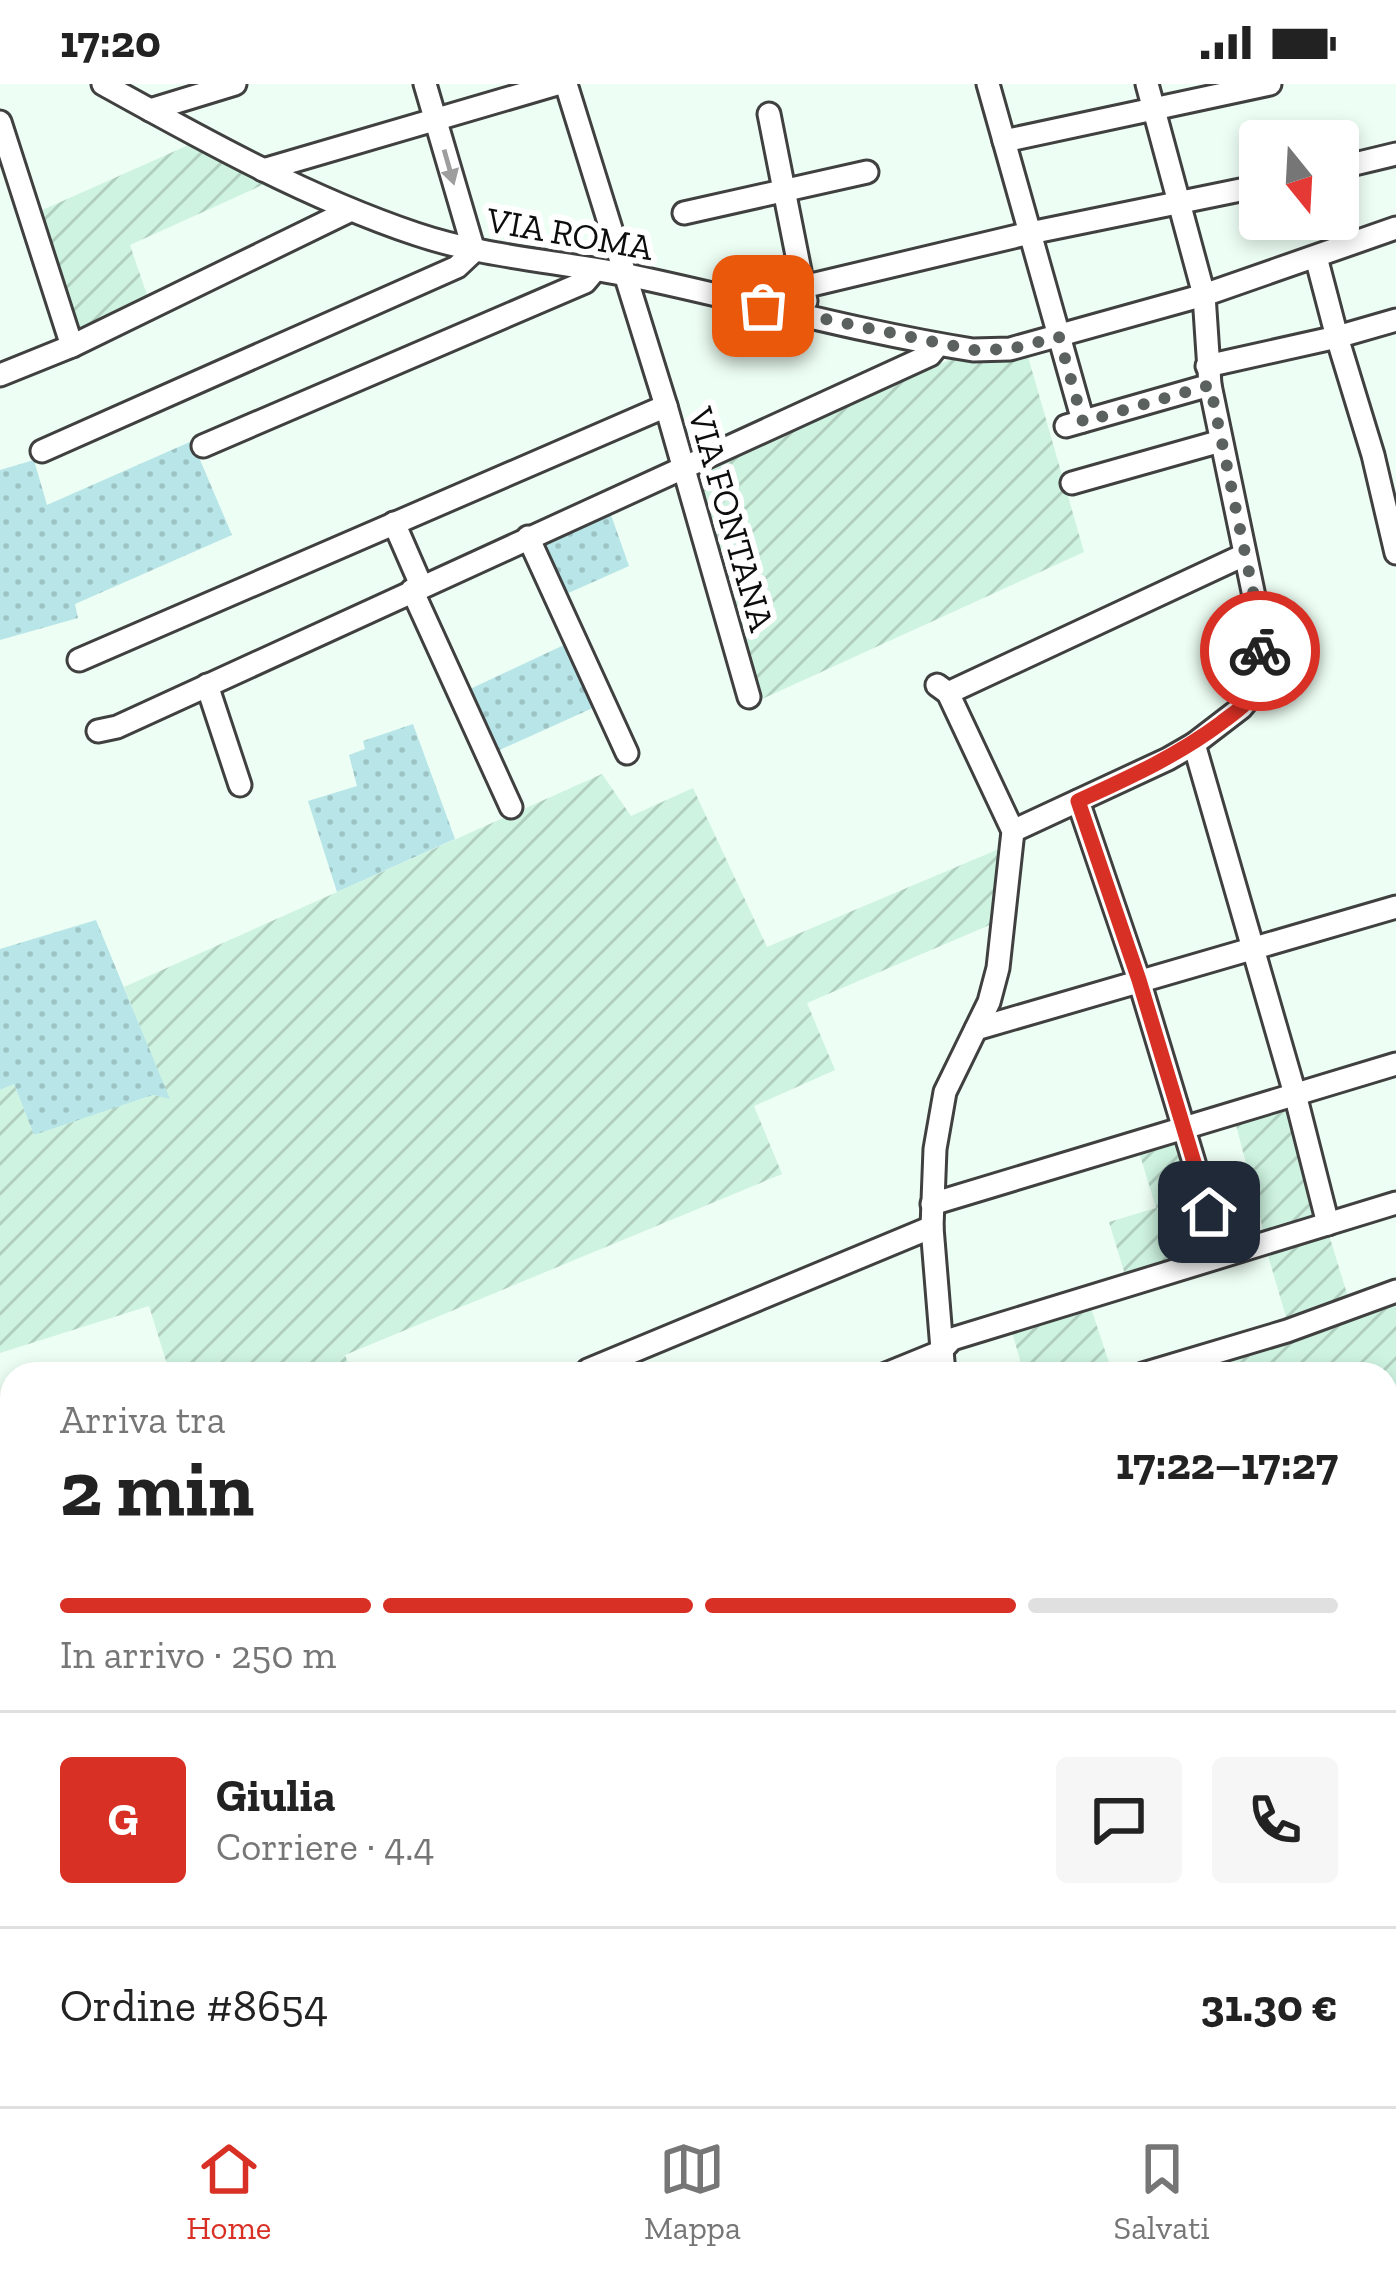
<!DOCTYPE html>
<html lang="it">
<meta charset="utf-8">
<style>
:root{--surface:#fff;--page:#f6f6f6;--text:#222;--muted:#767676;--line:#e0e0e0;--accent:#d93025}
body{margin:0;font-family:"Zilla Slab",serif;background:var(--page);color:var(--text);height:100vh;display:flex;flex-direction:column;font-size:45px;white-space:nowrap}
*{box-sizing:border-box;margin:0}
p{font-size:39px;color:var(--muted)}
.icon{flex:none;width:66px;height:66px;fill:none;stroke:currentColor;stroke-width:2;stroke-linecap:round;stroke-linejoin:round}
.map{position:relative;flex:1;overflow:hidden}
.panel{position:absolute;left:0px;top:1278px;width:1398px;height:744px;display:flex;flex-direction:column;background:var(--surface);border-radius:36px 36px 0 0;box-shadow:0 6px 18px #0003}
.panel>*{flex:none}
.needle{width:78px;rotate:162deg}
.tools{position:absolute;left:1239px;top:36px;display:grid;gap:24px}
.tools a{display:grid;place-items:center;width:120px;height:120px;border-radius:12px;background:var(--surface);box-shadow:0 6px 18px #0003;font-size:60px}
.pin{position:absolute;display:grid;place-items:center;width:102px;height:102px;color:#fff;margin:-51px;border-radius:24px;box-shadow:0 6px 18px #0006}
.courier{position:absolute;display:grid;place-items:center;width:120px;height:120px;margin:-60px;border:9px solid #d93025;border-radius:50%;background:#fff;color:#222;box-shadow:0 3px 15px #0007}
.headline em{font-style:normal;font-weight:700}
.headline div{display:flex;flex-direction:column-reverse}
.headline{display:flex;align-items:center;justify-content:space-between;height:204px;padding:0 60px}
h1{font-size:78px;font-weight:700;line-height:90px}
.bar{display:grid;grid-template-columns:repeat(4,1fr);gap:18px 12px;align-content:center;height:144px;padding:0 60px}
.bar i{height:15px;border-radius:9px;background:var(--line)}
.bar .active{background:var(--accent)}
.bar p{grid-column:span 4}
.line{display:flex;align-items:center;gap:30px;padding:0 60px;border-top:3px solid var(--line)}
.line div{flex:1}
.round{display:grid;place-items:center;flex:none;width:126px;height:126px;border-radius:12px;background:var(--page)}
.status{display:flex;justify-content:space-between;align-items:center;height:84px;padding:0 60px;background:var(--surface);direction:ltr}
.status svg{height:33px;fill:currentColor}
.tab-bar{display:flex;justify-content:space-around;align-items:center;height:168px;border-top:3px solid var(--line);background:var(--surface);font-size:33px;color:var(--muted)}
.tab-bar a{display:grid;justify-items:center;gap:6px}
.tab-bar .active{color:var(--accent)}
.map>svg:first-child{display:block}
.farmland{fill:url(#farmland-furrows)}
.grass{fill:url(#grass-dots)}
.forest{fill:url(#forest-crowns)}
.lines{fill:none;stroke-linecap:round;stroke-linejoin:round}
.minor-casing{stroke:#404040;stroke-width:27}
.minor{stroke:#fff;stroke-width:21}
.oneway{fill:#9e9e9e}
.done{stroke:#5b615e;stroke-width:12;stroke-dasharray:0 21.6}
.route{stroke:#d93025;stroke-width:15}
.labels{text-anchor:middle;stroke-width:12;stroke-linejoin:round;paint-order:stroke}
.street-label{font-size:36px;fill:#0d0d0d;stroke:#fff}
</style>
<div class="status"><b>17:20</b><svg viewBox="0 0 49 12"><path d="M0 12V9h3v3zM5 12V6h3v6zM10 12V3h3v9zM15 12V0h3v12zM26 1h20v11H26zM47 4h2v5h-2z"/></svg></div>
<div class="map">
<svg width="1396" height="2022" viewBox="0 0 1396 2022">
<defs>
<pattern id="farmland-furrows" width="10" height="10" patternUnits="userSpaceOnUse" patternTransform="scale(3)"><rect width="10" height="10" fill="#cef3e0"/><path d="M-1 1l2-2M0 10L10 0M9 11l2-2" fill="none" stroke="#b0cfbf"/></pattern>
<pattern id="grass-dots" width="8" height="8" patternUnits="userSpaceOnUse" patternTransform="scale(3)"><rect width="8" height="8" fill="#b8e5e7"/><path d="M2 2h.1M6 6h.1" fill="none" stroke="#9dc3c5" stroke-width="1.8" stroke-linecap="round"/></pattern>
<pattern id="forest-crowns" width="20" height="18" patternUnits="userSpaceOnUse" patternTransform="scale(3)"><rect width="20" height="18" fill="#98d0d8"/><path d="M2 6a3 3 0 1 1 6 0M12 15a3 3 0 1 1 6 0" fill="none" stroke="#82b1b8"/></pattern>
</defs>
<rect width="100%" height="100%" fill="#edfef4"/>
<!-- farmland -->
<g class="farmland">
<polygon points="193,59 269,98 130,161 147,211 77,248 38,128"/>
<polygon points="1027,269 1084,468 760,616 692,390 958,272"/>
<polygon points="602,690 631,732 693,704 767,863 999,765 992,840 807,919 835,986 754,1022 782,1090 345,1271 351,1287 341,1290 170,1290 149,1222 0,1269 0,1006 14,1000 34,1051 153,1011 169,1014 124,903"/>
<polygon points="1289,1021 1318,1133 1264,1149 1235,1037"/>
<polygon points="1179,1058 1197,1111 1157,1124 1173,1180 1126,1194 1109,1138 1156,1124 1140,1071"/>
<polygon points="1329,1151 1348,1213 1286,1233 1267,1168"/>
<polygon points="1396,1219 1396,1888 1386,1892 1386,1290 1179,1290 1331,1244"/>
<polygon points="1091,1224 1112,1288 1024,1290 1012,1248"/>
<polygon points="12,1682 12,1737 0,1723 0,1685"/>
<polygon points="0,1757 12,1771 12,2010 218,2010 228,2022 0,2022"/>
<polygon points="1396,1905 1396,2022 1123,2022 1153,2010 1386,2010 1386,1909"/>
<polygon points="243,2010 950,2010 953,2022 253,2022"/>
<polygon points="1050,2010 1120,2010 1088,2022 1055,2022"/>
</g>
<!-- grass -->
<g class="grass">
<polygon points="192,357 232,451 75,520 78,534 0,556 0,386 34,376 47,421"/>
<polygon points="611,431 629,482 564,511 541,461"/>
<polygon points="566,560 595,623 495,668 468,606"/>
<polygon points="413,640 455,755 337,808 308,717 357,702 349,671 365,665 363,657"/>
<polygon points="96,836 170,1015 153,1011 34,1051 14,1000 0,1006 0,865"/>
</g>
<!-- forest -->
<polygon class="forest" points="12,1395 12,1459 0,1463 0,1399"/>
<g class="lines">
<!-- minor casing -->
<g class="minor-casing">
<g id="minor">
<path d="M103 0C204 56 306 113 416 150 487 174 560 177 632 192 746 216 858 248 973 266L1010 265 1204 211 1396 144"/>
<polyline points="566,0 666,322 749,613"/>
<polyline points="988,0 1083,337"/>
<polyline points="150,26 235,0"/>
<polyline points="769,30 806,217"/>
<polyline points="0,38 72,262"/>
<polyline points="1004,57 1270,0"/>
<polyline points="1338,84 1396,70"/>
<polyline points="263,86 557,0"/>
<polyline points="684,129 867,88"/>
<polyline points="1316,173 1337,253 1373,371 1396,469"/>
<polyline points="803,203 1030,149 1260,102"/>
<polyline points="1207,282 1337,253 1396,236"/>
<polyline points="0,291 72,262 351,126"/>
<polyline points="1066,342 1210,301"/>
<polyline points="203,362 585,198 595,186"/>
<polyline points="42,367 457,183 474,167 425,0"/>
<polyline points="1072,399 1221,357"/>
<polyline points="394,439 421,501"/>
<polyline points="528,453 627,669"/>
<polyline points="412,506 511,723"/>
<polyline points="79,576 666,322"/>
<polyline points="207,601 240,701"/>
<polyline points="937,601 948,609 1013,747 998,884 989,918 945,1008 935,1065 932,1143 944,1290"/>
<polyline points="948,609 1244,471"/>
<path d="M98 647 117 643C387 517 660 397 930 271L938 261"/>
<polyline points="1194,660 1295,1010 1328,1140"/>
<polyline points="1078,717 1139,896 1222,1171"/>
<polyline points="1013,747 1168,675 1194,660 1241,624 1251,612 1257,596 1260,541 1210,301 1204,211 1147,0"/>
<polyline points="976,945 1396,823"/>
<polyline points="932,1120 1396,980"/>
<polyline points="588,1286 932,1143"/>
<polyline points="886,1290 940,1268 952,1255 1396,1119"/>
<polyline points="1143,1290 1287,1247 1396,1207"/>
<polyline points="0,1395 12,1391"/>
<polyline points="0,1572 12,1568"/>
<polyline points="0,1660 12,1657"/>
</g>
</g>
<!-- minor -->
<use href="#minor" class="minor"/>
</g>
<!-- one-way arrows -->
<defs><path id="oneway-solid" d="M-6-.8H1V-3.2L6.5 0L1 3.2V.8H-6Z" transform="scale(3)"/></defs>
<use class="oneway" href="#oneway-solid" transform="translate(449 83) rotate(74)"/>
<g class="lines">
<!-- done -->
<polyline class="done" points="763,222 973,266 1010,265 1059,253 1083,338 1210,301 1260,541 1260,567"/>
<!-- route -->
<path class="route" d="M1209 1128 1139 896 1078 717C1128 694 1177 672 1221 639 1231 631 1243 624 1250 614 1258 600 1259 582 1260 567"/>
</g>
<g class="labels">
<!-- street labels -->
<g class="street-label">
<text transform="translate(570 149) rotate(10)" y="13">VIA ROMA</text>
<text transform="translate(732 435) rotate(74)" y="13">VIA FONTANA</text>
</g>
</g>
</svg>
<div class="tools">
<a><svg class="needle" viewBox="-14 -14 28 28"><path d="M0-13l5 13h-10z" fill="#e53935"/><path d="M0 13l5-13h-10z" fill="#767676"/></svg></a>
</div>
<div class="pin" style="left:763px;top:222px;background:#ea580c"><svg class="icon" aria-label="bag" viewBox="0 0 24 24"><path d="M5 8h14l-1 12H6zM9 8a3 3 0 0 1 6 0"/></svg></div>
<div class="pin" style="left:1209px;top:1128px;background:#1f2937"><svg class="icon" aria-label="home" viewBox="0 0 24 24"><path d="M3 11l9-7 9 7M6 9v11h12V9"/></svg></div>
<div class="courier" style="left:1260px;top:567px"><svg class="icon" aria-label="bike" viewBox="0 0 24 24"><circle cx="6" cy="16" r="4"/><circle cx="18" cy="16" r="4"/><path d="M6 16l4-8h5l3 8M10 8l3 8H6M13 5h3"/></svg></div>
<section class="panel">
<div class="headline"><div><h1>2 min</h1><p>Arriva tra</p></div><em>17:22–17:27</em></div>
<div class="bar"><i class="active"></i><i class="active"></i><i class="active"></i><i></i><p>In arrivo · 250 m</p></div>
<div class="line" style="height:216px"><b class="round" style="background:var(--accent);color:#fff">G</b><div><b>Giulia</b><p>Corriere · 4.4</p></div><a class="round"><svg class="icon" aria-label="chat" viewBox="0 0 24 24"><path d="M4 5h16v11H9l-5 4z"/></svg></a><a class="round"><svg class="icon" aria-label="phone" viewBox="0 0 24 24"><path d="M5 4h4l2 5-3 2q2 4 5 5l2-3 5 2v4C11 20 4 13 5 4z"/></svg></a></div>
<div class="line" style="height:156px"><div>Ordine #8654</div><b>31.30 €</b></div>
</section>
</div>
<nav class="tab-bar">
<a class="active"><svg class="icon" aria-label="home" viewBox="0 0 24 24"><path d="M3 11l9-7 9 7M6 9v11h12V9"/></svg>Home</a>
<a><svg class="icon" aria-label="map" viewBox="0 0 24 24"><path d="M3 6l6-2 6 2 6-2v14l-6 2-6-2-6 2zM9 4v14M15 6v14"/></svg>Mappa</a>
<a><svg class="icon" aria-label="saved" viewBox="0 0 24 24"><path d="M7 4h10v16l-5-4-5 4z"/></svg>Salvati</a>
</nav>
